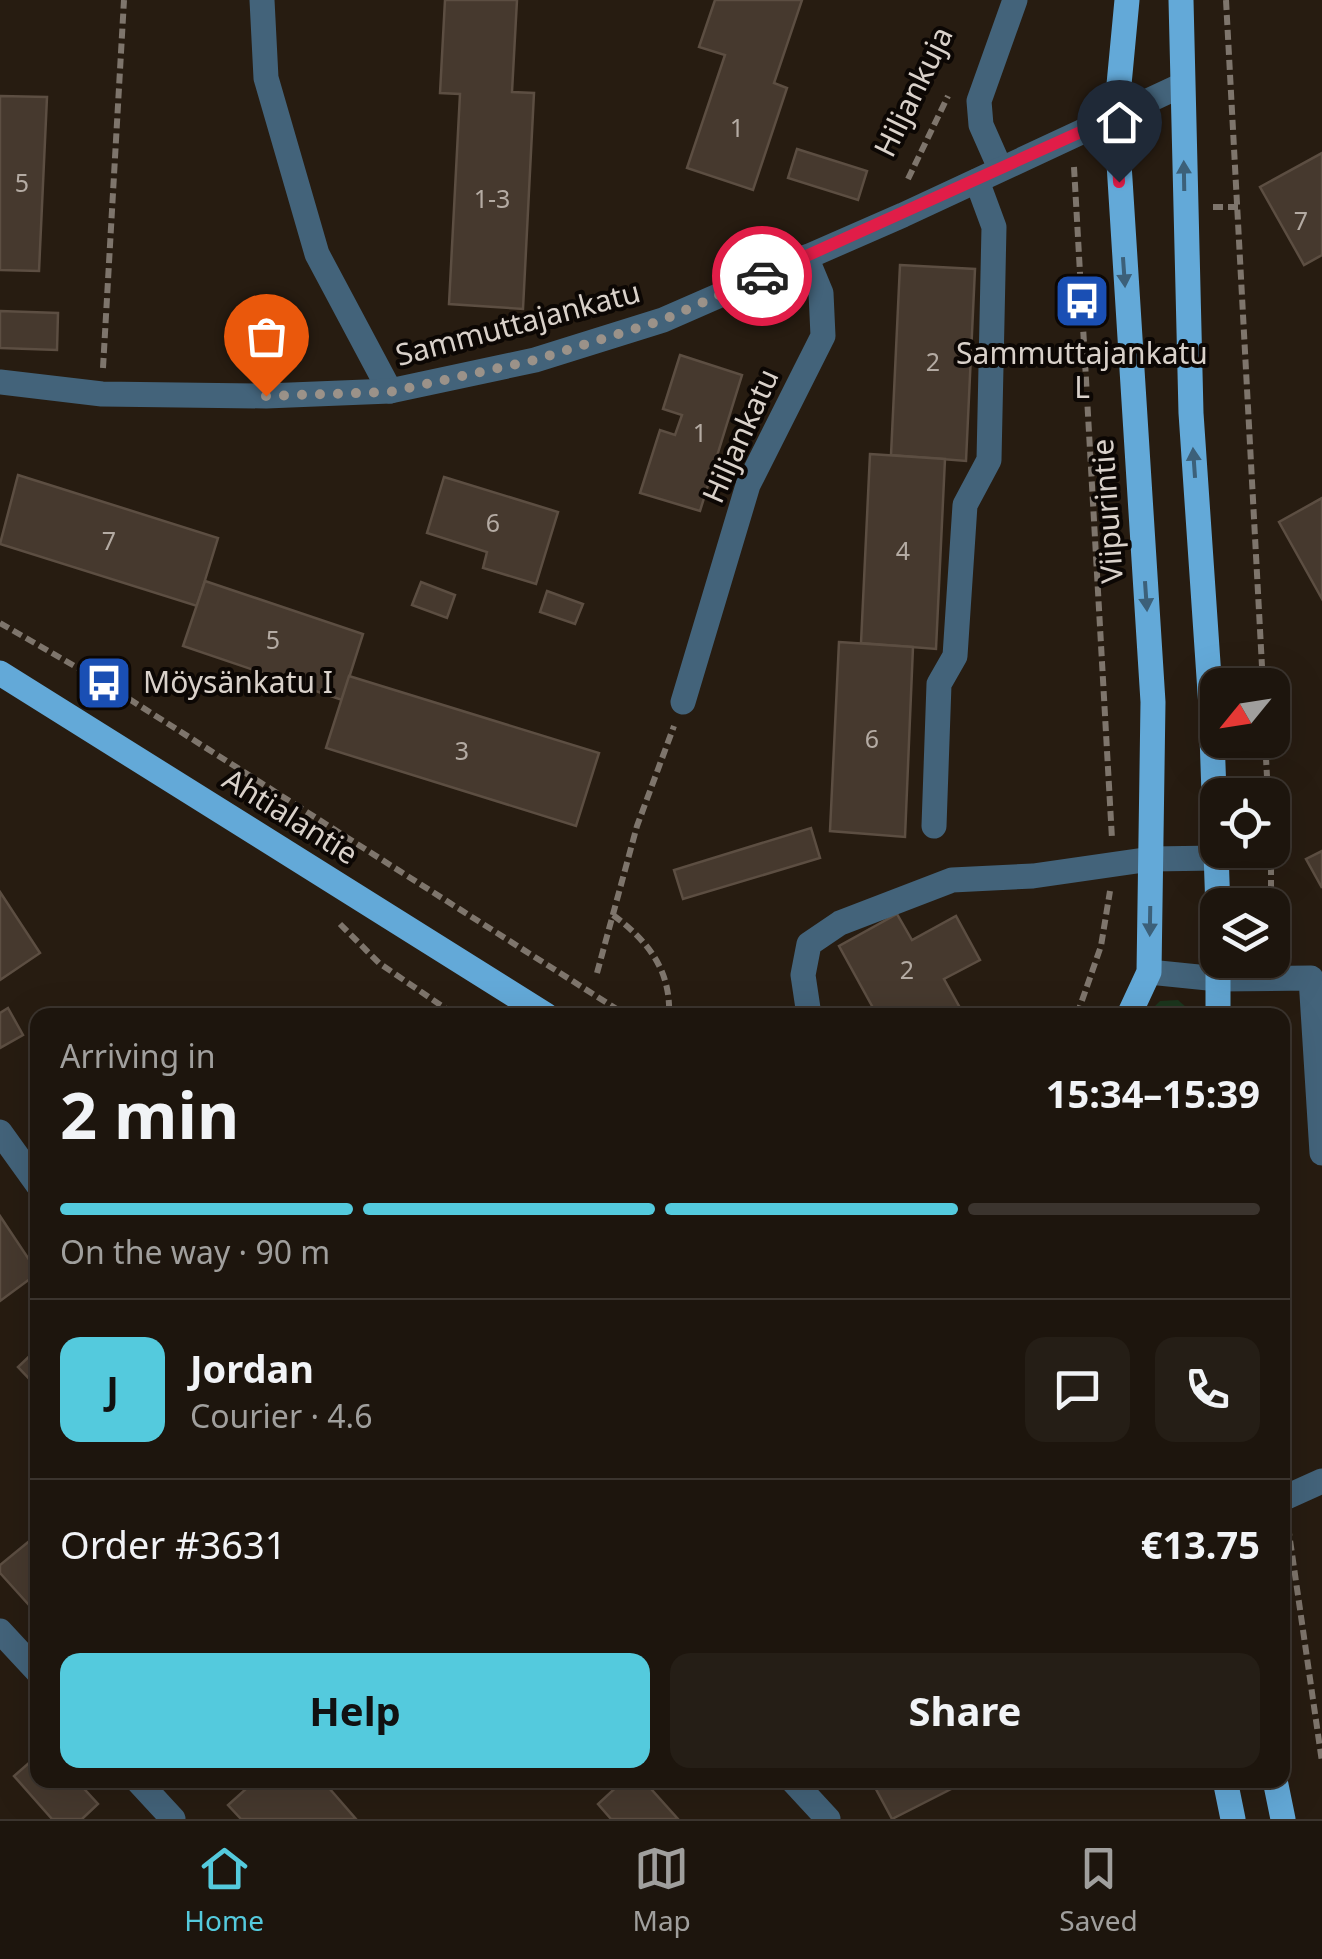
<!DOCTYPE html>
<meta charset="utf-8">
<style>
:root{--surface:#1d150d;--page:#251e16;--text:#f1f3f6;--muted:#a09f9d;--line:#3b342e;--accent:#54cadd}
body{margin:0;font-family:"Noto Sans",sans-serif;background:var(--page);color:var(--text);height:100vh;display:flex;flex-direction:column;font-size:38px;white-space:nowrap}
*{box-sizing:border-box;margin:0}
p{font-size:32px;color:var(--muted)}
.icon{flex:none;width:55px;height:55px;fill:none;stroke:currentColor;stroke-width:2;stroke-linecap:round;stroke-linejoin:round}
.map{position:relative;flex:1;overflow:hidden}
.sheet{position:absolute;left:30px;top:1008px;width:1260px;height:780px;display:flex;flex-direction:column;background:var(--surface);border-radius:20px;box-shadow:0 10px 40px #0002,0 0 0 2px var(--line)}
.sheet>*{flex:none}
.needle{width:65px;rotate:240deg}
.fabs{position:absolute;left:1200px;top:668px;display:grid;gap:20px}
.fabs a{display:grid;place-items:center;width:90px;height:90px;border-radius:20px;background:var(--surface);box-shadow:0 10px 40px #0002,0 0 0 2px var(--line);font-size:50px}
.pin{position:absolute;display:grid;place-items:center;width:85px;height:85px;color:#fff;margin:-102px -42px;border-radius:50% 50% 50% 0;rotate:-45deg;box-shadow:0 0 10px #0007}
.pin .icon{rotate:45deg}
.courier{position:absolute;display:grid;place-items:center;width:100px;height:100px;margin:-50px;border:8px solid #e11d48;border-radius:50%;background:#fff;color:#222;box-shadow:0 2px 12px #0007}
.headline em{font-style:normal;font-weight:700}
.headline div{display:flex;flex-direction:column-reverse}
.headline{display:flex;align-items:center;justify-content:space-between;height:170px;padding:0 30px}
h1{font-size:65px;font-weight:700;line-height:75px}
.bar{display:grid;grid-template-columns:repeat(4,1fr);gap:15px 10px;align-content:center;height:120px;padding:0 30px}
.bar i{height:12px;border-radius:8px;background:var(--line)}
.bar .on{background:var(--accent)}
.bar p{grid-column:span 4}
.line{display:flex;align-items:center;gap:25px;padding:0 30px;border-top:2px solid var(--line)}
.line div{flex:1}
.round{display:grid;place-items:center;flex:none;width:105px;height:105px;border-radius:20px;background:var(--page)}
.button{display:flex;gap:20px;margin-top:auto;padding:20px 30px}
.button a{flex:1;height:115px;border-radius:20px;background:var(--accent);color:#111;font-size:40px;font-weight:700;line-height:115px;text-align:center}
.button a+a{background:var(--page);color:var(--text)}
.tabs{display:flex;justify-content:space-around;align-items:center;height:140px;border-top:2px solid var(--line);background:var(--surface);font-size:28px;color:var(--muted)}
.tabs a{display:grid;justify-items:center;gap:5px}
.tabs .on{color:var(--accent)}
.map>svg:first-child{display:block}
.green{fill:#1b351c}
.building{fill:#46392e;stroke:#5c4e42;stroke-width:2.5}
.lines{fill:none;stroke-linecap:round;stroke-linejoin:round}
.path{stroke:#7e756c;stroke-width:6;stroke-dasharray:10 5;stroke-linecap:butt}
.minor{stroke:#43637a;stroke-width:25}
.major{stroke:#63a9d8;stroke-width:25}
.oneway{fill:#3c6079}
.done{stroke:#9b9289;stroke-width:10;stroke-dasharray:0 18}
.route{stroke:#e11d48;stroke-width:12}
.labels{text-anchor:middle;stroke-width:8;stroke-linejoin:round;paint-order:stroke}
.number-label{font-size:25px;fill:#b4aba3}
.street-label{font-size:30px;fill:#d9d1ca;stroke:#0c0704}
.poi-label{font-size:30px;fill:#d9d1ca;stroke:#0c0704}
</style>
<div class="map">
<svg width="1322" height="1819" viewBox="0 0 1322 1819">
<rect width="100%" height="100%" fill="#271c11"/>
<!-- green -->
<polygon class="green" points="1178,1000 1195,1015 1146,1015 1160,1001"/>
<!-- building -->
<g class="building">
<polygon points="445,0 517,0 512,92 534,93 523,309 449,304 460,94 440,93"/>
<polygon points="715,0 802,0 774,83 787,88 753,190 687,168 725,55 699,47"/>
<polygon points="0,96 47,97 39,271 0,270"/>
<polygon points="797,149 867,171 858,200 788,178"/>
<polygon points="1322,153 1322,255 1304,265 1260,187"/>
<polygon points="900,265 975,269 966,461 891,455"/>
<polygon points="0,311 58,313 57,350 0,348"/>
<polygon points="680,355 742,375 700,511 640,493 660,430 675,435 682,415 663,409"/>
<polygon points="870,454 945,459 936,649 861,643"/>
<polygon points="18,475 218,538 197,606 0,544"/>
<polygon points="444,477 558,512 536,584 483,568 487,552 427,533"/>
<polygon points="1322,498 1322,599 1279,522"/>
<polygon points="205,581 363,634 342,700 183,646"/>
<polygon points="421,582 455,595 447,618 412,605"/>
<polygon points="547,591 583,604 575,624 540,612"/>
<polygon points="839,642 913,647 905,837 830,831"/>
<polygon points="349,676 599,753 576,826 326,748"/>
<polygon points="811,828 820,858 683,899 674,870"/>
<polygon points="1322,851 1322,888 1306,859"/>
<polygon points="0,892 40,953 0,980"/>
<polygon points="897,914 912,940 956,916 980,960 944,979 964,1015 877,1015 839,946"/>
<polygon points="8,1008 23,1035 0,1048 0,1013"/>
<polygon points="0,1216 38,1273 0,1301"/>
<polygon points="38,1348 38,1388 18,1367"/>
<polygon points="38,1534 38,1615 0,1573 0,1565"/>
<polygon points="38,1755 38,1780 76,1780 98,1804 82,1819 52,1819 14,1776"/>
<polygon points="256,1780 322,1780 356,1819 241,1819 228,1805"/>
<polygon points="624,1780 643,1780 678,1819 611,1819 598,1804"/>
<polygon points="871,1780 969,1780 892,1819"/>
</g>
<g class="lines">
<!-- path -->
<g class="path">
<polyline points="1226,0 1263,685"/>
<polyline points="1074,167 1112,839"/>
<polyline points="908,179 948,96"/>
<polyline points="1213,207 1239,207"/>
<polyline points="103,368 124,0"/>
<polyline points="0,623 104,683 626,1015"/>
<polyline points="1265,740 1268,795"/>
<polyline points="1271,850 1271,905"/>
<path d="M613 915C648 941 671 970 669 1015"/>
<polyline points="340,924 379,963 455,1015"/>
<polyline points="597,973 637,826 674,726"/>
<polyline points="1077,1015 1101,946 1110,891"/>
<polyline points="1282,1453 1284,1469"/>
<polyline points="1288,1526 1322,1762"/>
</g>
<!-- minor -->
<g class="minor">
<polyline points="262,0 266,78 317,254 390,391"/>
<polyline points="1000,168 981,125 979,101 1015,0"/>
<polyline points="0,382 102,394 266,396 390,391 535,360 663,320 903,215 1182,85"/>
<polyline points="683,702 748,485 823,336 821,293 806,257"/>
<polyline points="934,826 939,684 955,656 965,505 989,460 994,227 977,181"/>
<polyline points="1149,972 1218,979 1311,978 1322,1153"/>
<polyline points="809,1015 803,975 809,944 840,923 952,880 1033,876 1151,859 1217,858"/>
<polyline points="0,1132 38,1185"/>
<polyline points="1282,1499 1322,1481"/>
<polyline points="0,1631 38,1672"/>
<polyline points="137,1780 173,1819"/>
<polyline points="792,1780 828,1819"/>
</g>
<!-- major -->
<g class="major">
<polyline points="1127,0 1116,116 1153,702 1149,972 1129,1015"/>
<polyline points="1181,0 1191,413 1211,707 1218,910"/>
<polyline points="0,673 546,1015"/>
<polyline points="1218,960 1218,1015"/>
<polyline points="1225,1780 1233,1819"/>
<polyline points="1275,1780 1283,1819"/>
</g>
</g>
<!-- one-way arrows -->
<defs><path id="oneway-solid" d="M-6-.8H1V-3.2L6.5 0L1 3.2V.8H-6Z" transform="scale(2.5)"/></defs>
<g class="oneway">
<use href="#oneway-solid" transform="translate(1184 176) rotate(-91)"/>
<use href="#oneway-solid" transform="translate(1124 272) rotate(86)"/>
<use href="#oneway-solid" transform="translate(1194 463) rotate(-94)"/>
<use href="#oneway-solid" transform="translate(1146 596) rotate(86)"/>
<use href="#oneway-solid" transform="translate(1150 921) rotate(91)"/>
</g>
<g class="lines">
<!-- done -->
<polyline class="done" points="266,396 390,392 535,360 663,320 762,276"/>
<!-- route -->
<polyline class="route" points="762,276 1116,116 1119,182"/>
</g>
<!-- icons -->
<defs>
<g id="bus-square" transform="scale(2.875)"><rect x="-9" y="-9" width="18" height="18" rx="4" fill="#1a4fb4" stroke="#0c0704"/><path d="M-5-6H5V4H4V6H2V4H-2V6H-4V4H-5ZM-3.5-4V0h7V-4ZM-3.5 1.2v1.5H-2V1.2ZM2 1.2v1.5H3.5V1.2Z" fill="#fff"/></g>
</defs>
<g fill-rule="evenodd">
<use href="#bus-square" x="1082" y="301"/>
<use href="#bus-square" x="104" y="683"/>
</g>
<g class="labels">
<!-- number labels -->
<g class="number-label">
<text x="737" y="137">1</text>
<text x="22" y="192">5</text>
<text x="492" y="208">1-3</text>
<text x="1301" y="230">7</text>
<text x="933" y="371">2</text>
<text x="700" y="442">1</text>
<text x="493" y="532">6</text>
<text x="109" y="550">7</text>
<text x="903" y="560">4</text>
<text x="273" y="649">5</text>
<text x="872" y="748">6</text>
<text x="462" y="760">3</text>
<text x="907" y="979">2</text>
</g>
<!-- street labels -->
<g class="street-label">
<text transform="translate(914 92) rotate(-64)" y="10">Hiljankuja</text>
<text transform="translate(518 324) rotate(-15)" y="10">Sammuttajankatu</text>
<text transform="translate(741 436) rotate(-66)" y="10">Hiljankatu</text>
<text transform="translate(1108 511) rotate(-94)" y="10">Viipurintie</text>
<text transform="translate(290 817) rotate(32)" y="10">Ahtialantie</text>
</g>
<!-- poi labels -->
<g class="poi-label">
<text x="1082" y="364">Sammuttajankatu<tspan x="1082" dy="34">L</tspan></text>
<text x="143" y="693" text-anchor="start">Möysänkatu I</text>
</g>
</g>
</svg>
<div class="fabs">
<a><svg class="needle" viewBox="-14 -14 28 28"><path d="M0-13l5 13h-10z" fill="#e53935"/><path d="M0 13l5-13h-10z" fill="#a09f9d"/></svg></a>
<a><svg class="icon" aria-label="locate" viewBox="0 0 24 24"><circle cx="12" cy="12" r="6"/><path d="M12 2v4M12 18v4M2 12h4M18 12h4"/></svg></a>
<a><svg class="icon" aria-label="layers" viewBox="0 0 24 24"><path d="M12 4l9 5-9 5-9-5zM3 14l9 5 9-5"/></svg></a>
</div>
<div class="pin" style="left:266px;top:396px;background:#ea580c"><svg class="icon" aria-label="bag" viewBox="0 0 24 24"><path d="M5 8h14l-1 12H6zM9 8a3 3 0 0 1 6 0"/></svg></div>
<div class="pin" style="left:1119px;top:182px;background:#1f2937"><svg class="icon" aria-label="home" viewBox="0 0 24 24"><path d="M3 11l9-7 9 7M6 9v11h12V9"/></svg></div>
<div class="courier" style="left:762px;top:276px"><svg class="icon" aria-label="car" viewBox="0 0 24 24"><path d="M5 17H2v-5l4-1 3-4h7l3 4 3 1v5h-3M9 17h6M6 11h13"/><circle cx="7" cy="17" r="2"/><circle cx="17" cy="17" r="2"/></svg></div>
<section class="sheet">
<div class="headline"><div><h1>2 min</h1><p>Arriving in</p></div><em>15:34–15:39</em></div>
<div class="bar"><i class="on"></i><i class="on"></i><i class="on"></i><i></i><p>On the way · 90 m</p></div>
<div class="line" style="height:180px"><b class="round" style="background:var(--accent);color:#111">J</b><div><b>Jordan</b><p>Courier · 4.6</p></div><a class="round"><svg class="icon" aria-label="chat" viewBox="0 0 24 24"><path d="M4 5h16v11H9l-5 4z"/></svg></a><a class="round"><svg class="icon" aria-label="phone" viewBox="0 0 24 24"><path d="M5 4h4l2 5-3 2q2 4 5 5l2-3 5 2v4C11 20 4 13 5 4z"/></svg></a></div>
<div class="line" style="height:130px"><div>Order #3631</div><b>€13.75</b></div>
<div class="button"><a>Help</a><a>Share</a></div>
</section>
</div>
<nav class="tabs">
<a class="on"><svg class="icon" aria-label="home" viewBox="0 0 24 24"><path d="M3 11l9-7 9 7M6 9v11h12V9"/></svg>Home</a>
<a><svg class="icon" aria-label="map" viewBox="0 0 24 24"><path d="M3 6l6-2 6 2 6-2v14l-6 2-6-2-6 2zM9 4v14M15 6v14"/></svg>Map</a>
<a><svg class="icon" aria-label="saved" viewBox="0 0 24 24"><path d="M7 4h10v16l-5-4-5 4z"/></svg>Saved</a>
</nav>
